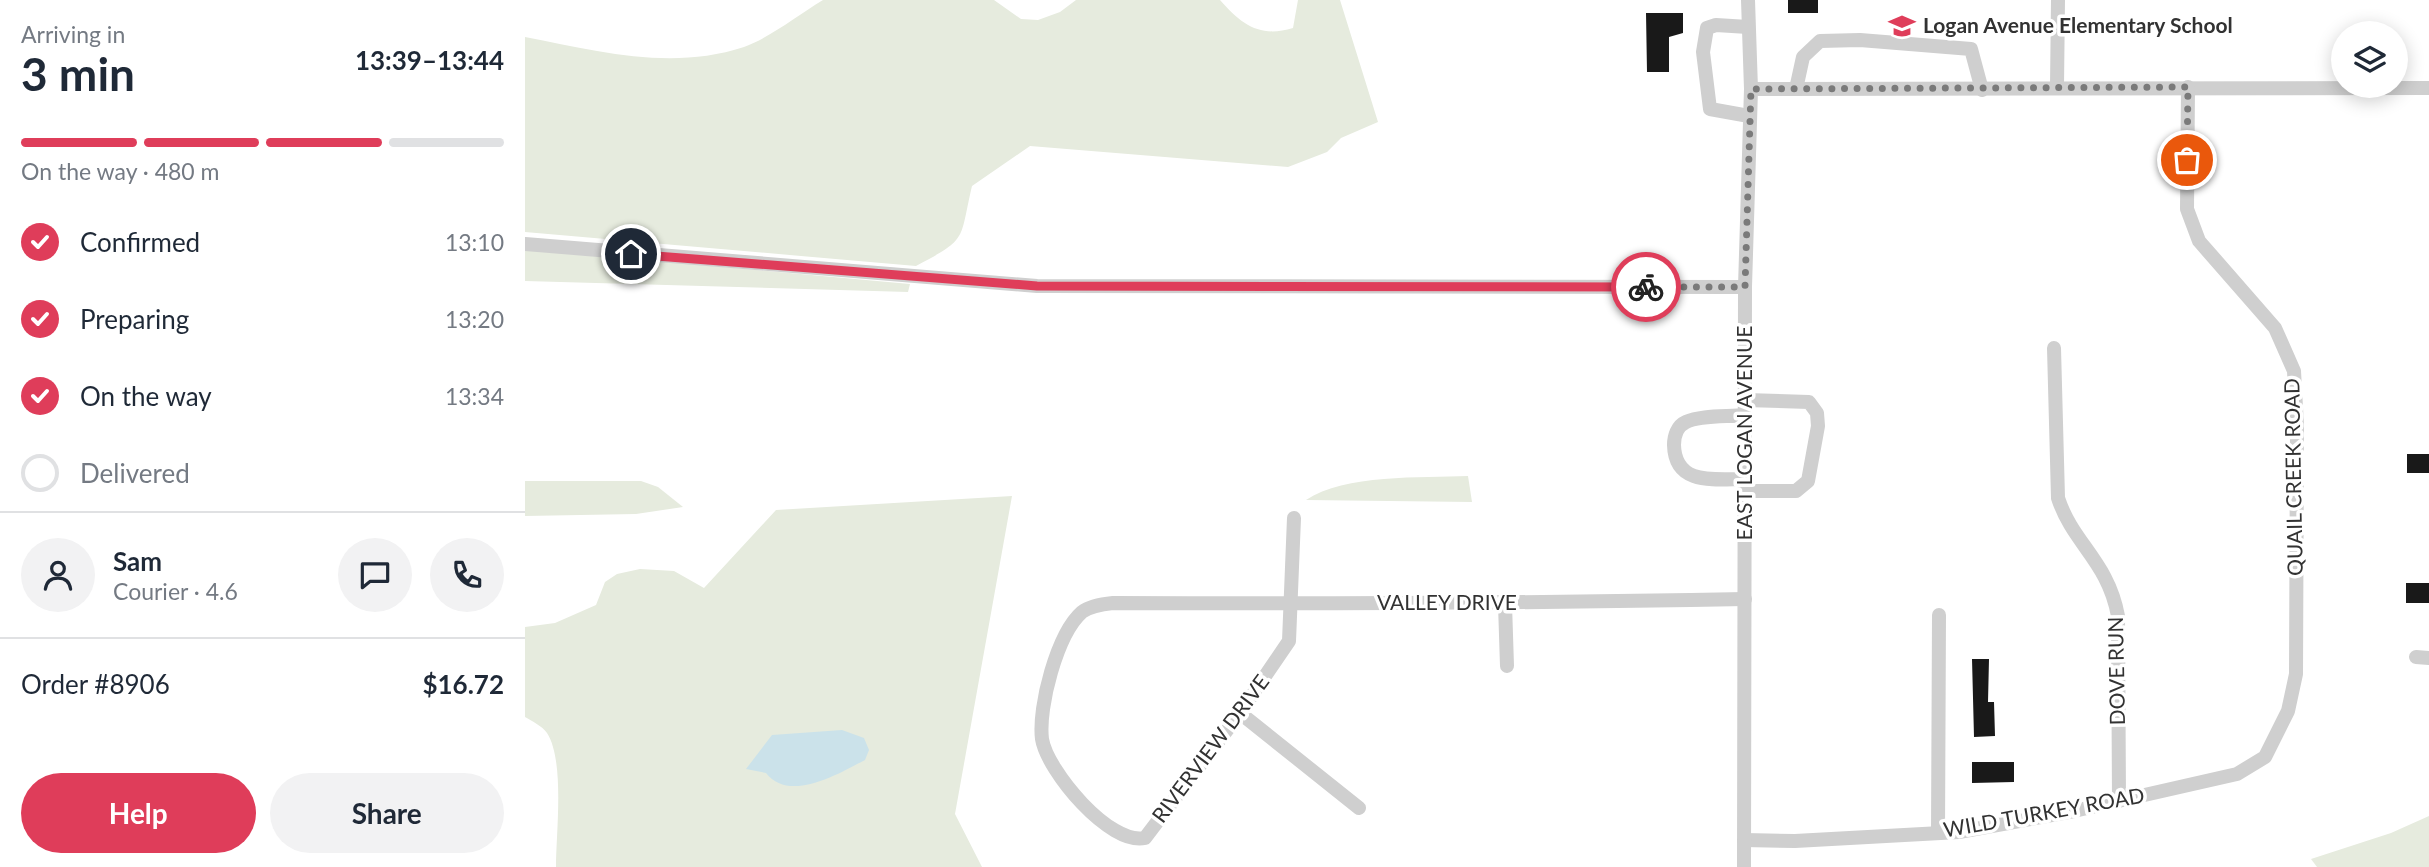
<!DOCTYPE html>
<meta charset="utf-8">
<style>
:root{--surface:#fff;--page:#f2f2f3;--text:#1f2937;--muted:#747a83;--line:#e0e1e3;--accent:#df3d5a}
body{margin:0;font-family:Lato,sans-serif;background:var(--page);color:var(--text);height:100vh;display:flex;flex-direction:column;font-size:26px;white-space:nowrap}
*{box-sizing:border-box;margin:0}
p{font-size:23px;color:var(--muted)}
.icon{flex:none;width:38px;height:38px;fill:none;stroke:currentColor;stroke-width:2;stroke-linecap:round;stroke-linejoin:round}
.map{position:relative;flex:1;overflow:hidden}
.details{display:flex;flex-direction:column;background:var(--surface);width:525px}
.details>*{flex:none}
.tools{position:absolute;left:1806px;top:21px;display:grid;gap:14px}
.tools a{display:grid;place-items:center;width:77px;height:77px;border-radius:50%;background:var(--surface);box-shadow:0 4px 18px #0003;font-size:35px}
.pin{position:absolute;display:grid;place-items:center;width:60px;height:60px;color:#fff;margin:-30px;border:4px solid #fff;border-radius:50%;box-shadow:0 2px 7px #0007}
.courier{position:absolute;display:grid;place-items:center;width:70px;height:70px;margin:-35px;border:5px solid #df3d5a;border-radius:50%;background:#fff;color:#222;box-shadow:0 2px 9px #0007}
.overview em{font-style:normal;font-weight:700}
.overview div{display:flex;flex-direction:column-reverse}
.overview{display:flex;align-items:center;justify-content:space-between;height:119px;padding:0 21px}
h1{font-size:46px;font-weight:700;line-height:52px}
.bar{display:grid;grid-template-columns:repeat(4,1fr);gap:10px 7px;align-content:center;height:84px;padding:0 21px}
.bar i{height:9px;border-radius:5px;background:var(--line)}
.bar .active{background:var(--accent)}
.bar p{grid-column:span 4}
.line{display:flex;align-items:center;gap:18px;padding:0 21px;border-top:2px solid var(--line)}
.line div{flex:1}
.round{display:grid;place-items:center;flex:none;width:74px;height:74px;border-radius:37px;background:var(--page)}
ol{padding:0 21px;list-style:none}
li{display:flex;align-items:center;gap:21px;height:77px}
li p{margin-inline-start:auto}
li .icon{padding:7px;border-radius:50%;background:var(--accent);color:#fff;stroke-width:4}
li:last-child{color:var(--muted)}
li i{width:38px;height:38px;border:4px solid var(--line);border-radius:50%}
.cta{display:flex;gap:14px;margin-top:auto;padding:14px 21px}
.cta a{flex:1;height:80px;border-radius:42px;background:var(--accent);color:#fff;font-size:28px;font-weight:700;line-height:80px;text-align:center}
.cta a+a{background:var(--page);color:var(--text)}
main{display:flex;flex:1;min-height:0}
.map>svg:first-child{display:block}
.green{fill:#e6ebde}
.water{fill:#cbe2ea}
.building{fill:#191919}
.lines{fill:none;stroke-linecap:round;stroke-linejoin:round}
.minor{stroke:#cfcfcf;stroke-width:14}
.done{stroke:#7a7a7a;stroke-width:7;stroke-dasharray:0 12.6}
.route{stroke:#df3d5a;stroke-width:9}
.labels{text-anchor:middle;stroke-width:7;stroke-linejoin:round;paint-order:stroke}
.poi-label{font-size:21px;font-weight:bold;fill:#323232;stroke:#fff;text-anchor:start}
.street-label{font-size:21px;fill:#323232;stroke:#fff}
</style>
<main>
<section class="details">
<div class="overview"><div><h1>3 min</h1><p>Arriving in</p></div><em>13:39–13:44</em></div>
<div class="bar"><i class="active"></i><i class="active"></i><i class="active"></i><i></i><p>On the way · 480 m</p></div>
<ol>
<li><svg class="icon" aria-label="check" viewBox="0 0 24 24"><path d="M5 12l5 5 9-10"/></svg>Confirmed<p>13:10</p></li>
<li><svg class="icon" aria-label="check" viewBox="0 0 24 24"><path d="M5 12l5 5 9-10"/></svg>Preparing<p>13:20</p></li>
<li><svg class="icon" aria-label="check" viewBox="0 0 24 24"><path d="M5 12l5 5 9-10"/></svg>On the way<p>13:34</p></li>
<li><i></i>Delivered</li>
</ol>
<div class="line" style="height:126px"><a class="round"><svg class="icon" aria-label="person" viewBox="0 0 24 24"><circle cx="12" cy="8" r="4"/><path d="M4 21q1-7 8-7t8 7"/></svg></a><div><b>Sam</b><p>Courier · 4.6</p></div><a class="round"><svg class="icon" aria-label="chat" viewBox="0 0 24 24"><path d="M4 5h16v11H9l-5 4z"/></svg></a><a class="round"><svg class="icon" aria-label="phone" viewBox="0 0 24 24"><path d="M5 4h4l2 5-3 2q2 4 5 5l2-3 5 2v4C11 20 4 13 5 4z"/></svg></a></div>
<div class="line" style="height:91px"><div>Order #8906</div><b>$16.72</b></div>
<div class="cta"><a>Help</a><a>Share</a></div>
</section>
<div class="map">
<svg width="1904" height="867" viewBox="0 0 1904 867">
<rect width="100%" height="100%" fill="#fff"/>
<!-- green -->
<g class="green">
<path d="M298 0H469L496 19 513 20 535 12 551 0H695C717 25 735 38 768 28L773 0H815L853 122 816 138 802 152 763 167 505 146 447 186C434 241 444 238 391 266L0 232V37C72 51 146 71 219 47 246 37 273 15 298 0Z"/>
<polygon points="0,249 385,284 383,292 0,281"/>
<path d="M943 476 947 502 781 500C820 474 896 478 943 476Z"/>
<polygon points="0,481 116,481 133,487 158,507 111,514 0,516"/>
<path d="M487 496 430 814 457 867H31C31 833 40 761 22 733 17 726 7 721 0 717V627L30 623 71 605 80 582 92 574 115 569 149 571 179 588 251 510Z"/>
<polygon points="1904,816 1904,867 1792,867 1786,859 1866,833"/>
</g>
<!-- water -->
<path class="water" d="M317 730 339 738 344 750 340 760C313 774 264 803 241 773L221 769 247 735Z"/>
<!-- building -->
<g class="building">
<rect x="1263" y="0" width="30" height="13"/>
<polygon points="1121,13 1158,13 1158,33 1144,37 1144,72 1122,72"/>
<rect x="1882" y="454" width="22" height="19"/>
<rect x="1881" y="583" width="23" height="20"/>
<polygon points="1447,659 1464,659 1463,702 1469,702 1470,736 1449,737"/>
<polygon points="1447,762 1489,762 1489,782 1447,783"/>
</g>
<g class="lines">
<!-- minor -->
<g class="minor">
<polyline points="1223,27 1191,25 1182,28 1178,52 1185,109 1224,116"/>
<polyline points="1532,86 1533,0"/>
<polyline points="1226,89 1904,88"/>
<polyline points="1271,89 1278,57 1295,41 1335,40 1446,49 1457,90"/>
<polyline points="0,244 512,286 1220,287"/>
<path d="M1529 348 1533 498C1548 544 1583 561 1593 616L1594 801"/>
<path d="M1220 479C1190 479 1150 486 1149 445 1149 436 1152 426 1161 422 1176 415 1203 417 1220 415"/>
<polyline points="1220,491 1271,491 1283,481 1293,426 1292,413 1284,402 1220,400"/>
<path d="M769 518 764 641 715 713 620 838C585 846 522 771 517 739 513 707 532 634 557 612 565 606 578 604 588 603 799 604 1009 603 1220 599"/>
<polyline points="980,604 982,666"/>
<polyline points="1891,657 1904,658"/>
<polyline points="715,713 834,808"/>
<polyline points="1413,833 1414,615"/>
<polyline points="1219,840 1270,841 1434,832 1549,811 1712,774 1740,757 1763,711 1771,674 1772,426 1769,371 1750,328 1674,241 1662,209 1663,87"/>
<polyline points="1219,867 1220,287 1226,89 1223,0"/>
</g>
</g>
<g class="lines">
<!-- done -->
<polyline class="done" points="1121,287 1220,287 1226,89 1663,87 1662,160"/>
<!-- route -->
<polyline class="route" points="106,254 512,286 1121,287"/>
</g>
<!-- icons -->
<defs>
<g id="school-bare" transform="scale(2.1)"><path d="M0-5L7-2L0 1L-7-2ZM-4 1L0 2.5L4 1V4Q0 6-4 4Z" fill="#df3d5a" stroke="#fff" stroke-width="2.5" paint-order="stroke"/></g>
</defs>
<g fill-rule="evenodd">
<use href="#school-bare" x="1377" y="26"/>
</g>
<g class="labels">
<!-- poi labels -->
<g class="poi-label">
<text x="1398" y="33">Logan Avenue Elementary School</text>
</g>
<!-- street labels -->
<g class="street-label">
<text transform="translate(1220 433) rotate(-90)" y="7">EAST LOGAN AVENUE</text>
<text transform="translate(1769 477) rotate(-91)" y="7">QUAIL CREEK ROAD</text>
<text x="922" y="610">VALLEY DRIVE</text>
<text transform="translate(1592 671) rotate(-91)" y="7">DOVE RUN</text>
<text transform="translate(686 749) rotate(-53)" y="7">RIVERVIEW DRIVE</text>
<text transform="translate(1519 813) rotate(-10)" y="7">WILD TURKEY ROAD</text>
</g>
</g>
</svg>
<div class="tools">
<a><svg class="icon" aria-label="layers" viewBox="0 0 24 24"><path d="M12 4l9 5-9 5-9-5zM3 14l9 5 9-5"/></svg></a>
</div>
<div class="pin" style="left:1662px;top:160px;background:#ea580c"><svg class="icon" aria-label="bag" viewBox="0 0 24 24"><path d="M5 8h14l-1 12H6zM9 8a3 3 0 0 1 6 0"/></svg></div>
<div class="pin" style="left:106px;top:254px;background:#1f2937"><svg class="icon" aria-label="home" viewBox="0 0 24 24"><path d="M3 11l9-7 9 7M6 9v11h12V9"/></svg></div>
<div class="courier" style="left:1121px;top:287px"><svg class="icon" aria-label="bike" viewBox="0 0 24 24"><circle cx="6" cy="16" r="4"/><circle cx="18" cy="16" r="4"/><path d="M6 16l4-8h5l3 8M10 8l3 8H6M13 5h3"/></svg></div>
</div>
</main>
